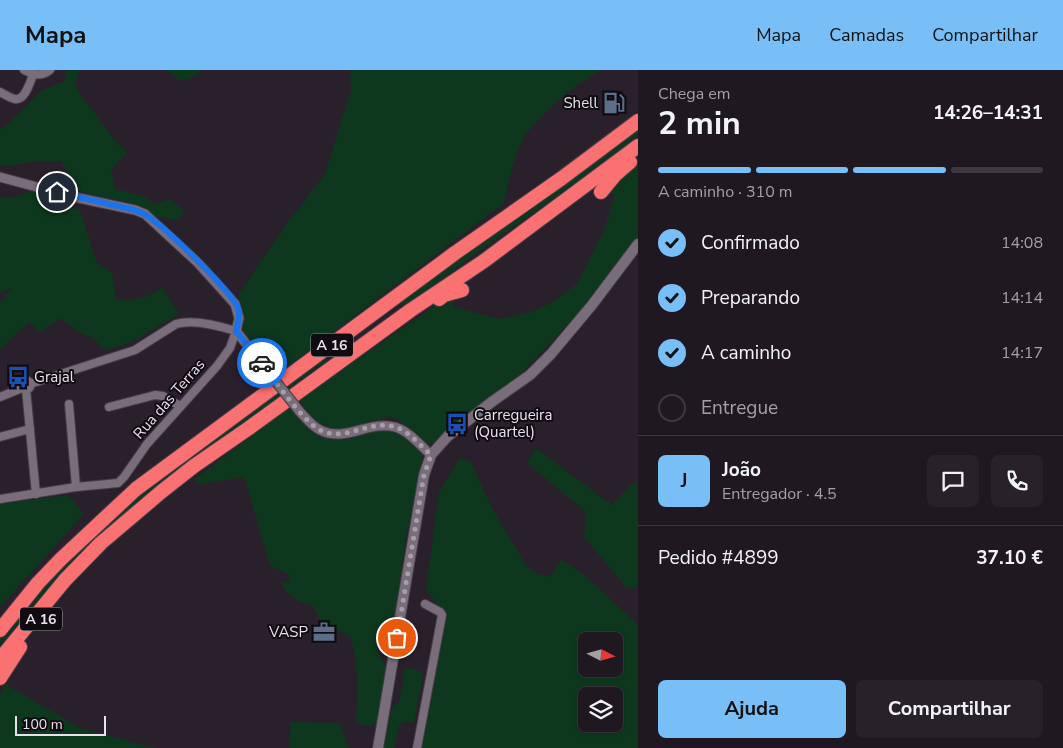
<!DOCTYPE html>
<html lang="pt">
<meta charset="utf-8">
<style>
:root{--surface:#201821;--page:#28212a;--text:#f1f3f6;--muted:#a2a0a5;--line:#3d373f;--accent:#78bff7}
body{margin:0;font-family:"Nunito Sans",sans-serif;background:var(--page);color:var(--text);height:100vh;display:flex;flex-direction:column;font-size:19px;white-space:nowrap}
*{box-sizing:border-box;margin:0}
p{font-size:16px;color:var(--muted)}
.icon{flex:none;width:28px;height:28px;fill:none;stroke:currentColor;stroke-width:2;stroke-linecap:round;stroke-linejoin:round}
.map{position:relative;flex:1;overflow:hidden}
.panel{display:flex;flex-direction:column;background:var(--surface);width:425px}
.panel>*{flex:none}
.needle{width:32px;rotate:96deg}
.buttons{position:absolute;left:578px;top:562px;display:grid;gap:10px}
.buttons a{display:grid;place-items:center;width:45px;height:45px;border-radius:8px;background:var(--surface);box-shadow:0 1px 4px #0004,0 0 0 1px var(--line);font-size:25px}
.scale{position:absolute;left:15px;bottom:12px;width:91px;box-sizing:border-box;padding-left:5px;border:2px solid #e9e2eb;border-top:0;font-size:14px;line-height:18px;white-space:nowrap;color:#e9e2eb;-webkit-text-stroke:4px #100b11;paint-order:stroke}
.pin{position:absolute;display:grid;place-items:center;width:42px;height:42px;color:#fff;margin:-21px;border:2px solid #fff;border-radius:50%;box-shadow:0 1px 5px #0007}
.courier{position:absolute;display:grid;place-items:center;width:50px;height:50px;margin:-25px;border:4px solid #1a73e8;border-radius:50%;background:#fff;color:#222;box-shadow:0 1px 6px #0007}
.headline em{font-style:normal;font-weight:700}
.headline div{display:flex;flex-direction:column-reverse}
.headline{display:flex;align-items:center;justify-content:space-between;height:85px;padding:0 20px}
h1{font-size:32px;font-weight:700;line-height:38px}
.bar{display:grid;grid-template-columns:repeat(4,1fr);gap:8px 5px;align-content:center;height:60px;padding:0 20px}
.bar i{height:6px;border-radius:4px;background:var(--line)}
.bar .current{background:var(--accent)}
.bar p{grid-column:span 4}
.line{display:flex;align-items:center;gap:12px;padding:0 20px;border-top:1px solid var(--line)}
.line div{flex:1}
.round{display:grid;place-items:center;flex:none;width:52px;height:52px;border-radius:8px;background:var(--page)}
ol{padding:0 20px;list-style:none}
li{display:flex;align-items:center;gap:15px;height:55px}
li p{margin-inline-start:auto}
li .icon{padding:5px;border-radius:50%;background:var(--accent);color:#111;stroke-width:4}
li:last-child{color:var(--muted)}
li i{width:28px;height:28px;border:2px solid var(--line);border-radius:50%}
.cta{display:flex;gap:10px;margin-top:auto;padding:10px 20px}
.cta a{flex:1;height:58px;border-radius:8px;background:var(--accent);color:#111;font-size:20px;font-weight:700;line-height:58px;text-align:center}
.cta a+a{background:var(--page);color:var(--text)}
header{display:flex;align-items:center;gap:30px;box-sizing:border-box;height:70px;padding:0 25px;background:var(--accent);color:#111}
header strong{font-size:24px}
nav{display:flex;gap:28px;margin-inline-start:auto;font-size:18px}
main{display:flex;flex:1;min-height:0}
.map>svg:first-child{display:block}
.green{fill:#0d381d;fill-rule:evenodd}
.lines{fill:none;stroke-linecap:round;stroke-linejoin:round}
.minor-casing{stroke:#463d48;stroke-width:10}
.tertiary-casing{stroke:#463d48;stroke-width:11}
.secondary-casing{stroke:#463d48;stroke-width:12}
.motorway-casing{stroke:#463d48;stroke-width:16}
.minor{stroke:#796d7b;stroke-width:8}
.tertiary{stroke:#796d7b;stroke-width:9}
.secondary{stroke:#796d7b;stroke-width:10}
.motorway{stroke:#fa7171;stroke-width:14}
.tertiary-bridge-casing{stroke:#463d48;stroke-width:11;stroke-linecap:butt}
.tertiary-bridge{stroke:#796d7b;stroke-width:9}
.done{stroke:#a69ea8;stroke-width:5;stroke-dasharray:0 9}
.route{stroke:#1a73e8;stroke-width:6}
.labels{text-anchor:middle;stroke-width:4;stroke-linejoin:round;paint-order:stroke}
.shield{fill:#100b11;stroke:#a8a2aa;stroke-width:1}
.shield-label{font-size:14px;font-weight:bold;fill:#e9e2eb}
.poi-label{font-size:15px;fill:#e9e2eb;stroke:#100b11;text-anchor:end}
.street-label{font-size:15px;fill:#e9e2eb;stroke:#100b11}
</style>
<header>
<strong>Mapa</strong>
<nav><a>Mapa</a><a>Camadas</a><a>Compartilhar</a></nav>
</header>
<main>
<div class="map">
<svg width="638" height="678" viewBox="0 0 638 678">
<rect width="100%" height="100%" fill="#2a202c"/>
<!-- green -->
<g class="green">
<polygon points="67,0 79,0 75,16 112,67 127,82 111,100 115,119 143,126 154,134 170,129 184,141 178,150 157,147 135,134 80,122 61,91 31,92 10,96 0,95 0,59 5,57 42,20 64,11"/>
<polygon points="165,0 201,0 197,5 181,11"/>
<path d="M350 0H602C578 11 540 44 525 66 516 79 507 116 504 133L276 305 244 261 240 253 242 237 238 225 283 159 325 104 351 20Z"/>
<polygon points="638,56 638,64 635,67 573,114 403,236 400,232"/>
<path d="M638 92V167L582 239 521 304 435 372C421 380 408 352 394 348 381 345 364 356 351 358 344 360 335 359 328 359L325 355 316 351 298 330 445 229 455 225 454 237 500 249 534 241 549 234 577 214 604 160 615 125 609 123Z"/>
<path d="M35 120 80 140 97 193 112 202 116 229C133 231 149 228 162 217L179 244 129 273 105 280 94 269 77 261 61 248 40 262 29 252 0 280V233L12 218 0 223V128L15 127Z"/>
<polygon points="323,286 326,291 288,319 285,315"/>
<polygon points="275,321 280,327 144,427 89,474 38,530 0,575 0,567 39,520 109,448"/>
<path d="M289 337C298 349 311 365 327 369 359 376 376 345 408 371 415 377 420 380 423 388L406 467 394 556 379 557 376 580 387 598 379 654 362 656 356 650C358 621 359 594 350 566L320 552 317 542 311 534C295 531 288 527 281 512H289V504L270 496 244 407 201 414 194 410Z"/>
<polygon points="536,378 612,435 629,416 638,412 638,517 627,518 584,467 586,442 527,393"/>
<path d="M460 388 471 392 493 440 527 497 538 504 549 507 561 490 581 502 638 555V678H419L444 542 426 520 439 422ZM586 571H614V599H586ZM586 626H614V654H586Z"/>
<polygon points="68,425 84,444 0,537 0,434"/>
<polygon points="409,598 420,601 423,606 414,652 410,653 405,651 399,655 394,678 384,678 392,637 398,633 403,615 404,600"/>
<polygon points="5,614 82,659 156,678 0,678 0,624"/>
<polygon points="291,652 340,653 349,678 289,678"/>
</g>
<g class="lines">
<!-- minor casing -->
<g class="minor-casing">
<g id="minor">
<path d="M24 0C33 5 42 7 50 0"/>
<path d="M0 22C4 24 10 28 15 29 25 31 30 12 33 5"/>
<circle cx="26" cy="315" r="4.5"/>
<polyline points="26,319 36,424"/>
<polyline points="0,327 22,318"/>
<polyline points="69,334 76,417"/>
<polyline points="109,337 155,325 163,326 180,336"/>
<polyline points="0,367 30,359"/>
<path d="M0 429 76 417 118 413 124 407 147 374 217 296 230 278 236 261C220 256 192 249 176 254L135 280 30 314"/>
<polyline points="417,678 442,545 440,542 425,534"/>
</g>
</g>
<!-- tertiary casing -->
<g class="tertiary-casing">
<g id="tertiary">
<polyline points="0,107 74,127 135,140 145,144 198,193 235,234 239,248 236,261 266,299"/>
<path d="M300 342C306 348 312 356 320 360 345 373 369 350 395 357 409 361 421 376 431 385"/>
</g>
</g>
<!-- secondary casing -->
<g class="secondary-casing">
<polyline id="secondary" points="378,678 424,405 431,385 448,366 493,331 530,305 551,284 592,235 638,174"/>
</g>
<!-- motorway casing -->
<g class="motorway-casing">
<g id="motorway">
<polyline points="601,122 615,105 630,92"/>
<polyline points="439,229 444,225 462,220"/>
<polyline points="0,560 38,513 61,489 136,419 455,183 562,108 638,51"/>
<polyline points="0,589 65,510 101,473 161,422 194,396 249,358 411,240 484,191 638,76"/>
<polyline points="0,608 20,577"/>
</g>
</g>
<!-- minor -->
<use href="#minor" class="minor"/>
<!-- tertiary -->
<use href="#tertiary" class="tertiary"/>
<!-- secondary -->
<use href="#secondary" class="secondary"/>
<!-- motorway -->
<use href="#motorway" class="motorway"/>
<!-- tertiary-bridge casing -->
<g class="tertiary-bridge-casing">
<polyline id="tertiary-bridge" points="266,299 300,342"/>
</g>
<!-- tertiary-bridge -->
<use href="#tertiary-bridge" class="tertiary-bridge"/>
</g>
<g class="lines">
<!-- done -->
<path class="done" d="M262 293C273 309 304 352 320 360 347 374 375 344 402 360 413 366 422 377 431 385L424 405 397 568"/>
<!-- route -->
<path class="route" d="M57 122 135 140C139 142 143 143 146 145 164 156 230 220 238 238 241 246 238 253 236 261L262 293"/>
</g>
<!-- icons -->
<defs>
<g id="fuel-bare" transform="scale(1.725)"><path d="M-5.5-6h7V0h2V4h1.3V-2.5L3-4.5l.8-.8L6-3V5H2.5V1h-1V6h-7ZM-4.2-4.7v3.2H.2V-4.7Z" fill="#5c6f8a" stroke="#100b11" stroke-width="2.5" paint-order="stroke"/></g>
<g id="bus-bare" transform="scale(1.725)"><path d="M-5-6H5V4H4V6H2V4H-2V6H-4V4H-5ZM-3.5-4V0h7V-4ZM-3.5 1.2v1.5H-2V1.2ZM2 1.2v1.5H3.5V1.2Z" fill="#1a4fb4" stroke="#100b11" stroke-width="2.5" paint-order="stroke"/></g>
<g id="office-bare" transform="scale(1.725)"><path d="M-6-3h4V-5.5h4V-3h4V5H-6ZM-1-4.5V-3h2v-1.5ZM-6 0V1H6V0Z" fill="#5c6f8a" stroke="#100b11" stroke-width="2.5" paint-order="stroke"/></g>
</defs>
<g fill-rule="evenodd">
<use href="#fuel-bare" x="614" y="33"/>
<use href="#bus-bare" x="18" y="307"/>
<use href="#bus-bare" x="457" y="354"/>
<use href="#office-bare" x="324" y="562"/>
</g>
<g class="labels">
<!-- shield labels -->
<g class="shield">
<rect x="311" y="263.5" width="42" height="23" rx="4"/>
<rect x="20" y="537.5" width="42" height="23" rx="4"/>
</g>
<g class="shield-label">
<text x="332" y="280">A 16</text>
<text x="41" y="554">A 16</text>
</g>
<!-- poi labels -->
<g class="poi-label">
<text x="598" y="38">Shell</text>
<text x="34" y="312" text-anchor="start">Grajal</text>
<text x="474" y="350" text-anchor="start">Carregueira<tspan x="474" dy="17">(Quartel)</tspan></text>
<text x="308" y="567">VASP</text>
</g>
<!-- street labels -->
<g class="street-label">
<text transform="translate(169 329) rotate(-49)" y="5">Rua das Terras</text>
</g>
</g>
</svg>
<div class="buttons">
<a><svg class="needle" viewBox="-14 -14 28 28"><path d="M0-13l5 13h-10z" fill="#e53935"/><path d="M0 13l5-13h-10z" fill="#a2a0a5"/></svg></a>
<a><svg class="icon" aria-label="layers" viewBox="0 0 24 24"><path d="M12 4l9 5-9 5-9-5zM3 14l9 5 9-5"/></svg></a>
</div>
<div class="scale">100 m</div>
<div class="pin" style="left:397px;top:568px;background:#ea580c"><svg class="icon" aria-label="bag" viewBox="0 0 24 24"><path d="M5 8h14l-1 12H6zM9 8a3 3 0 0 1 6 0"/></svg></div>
<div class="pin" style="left:57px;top:122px;background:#1f2937"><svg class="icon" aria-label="home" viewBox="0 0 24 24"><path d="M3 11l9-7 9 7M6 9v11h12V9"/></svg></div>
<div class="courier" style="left:262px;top:293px"><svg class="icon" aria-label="car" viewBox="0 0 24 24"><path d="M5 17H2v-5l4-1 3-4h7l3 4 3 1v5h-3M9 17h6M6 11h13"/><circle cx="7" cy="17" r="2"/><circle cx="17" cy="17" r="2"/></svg></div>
</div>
<section class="panel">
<div class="headline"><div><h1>2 min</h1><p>Chega em</p></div><em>14:26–14:31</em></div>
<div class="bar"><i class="current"></i><i class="current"></i><i class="current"></i><i></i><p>A caminho · 310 m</p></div>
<ol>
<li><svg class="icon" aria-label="check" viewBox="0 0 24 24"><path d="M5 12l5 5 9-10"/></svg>Confirmado<p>14:08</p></li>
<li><svg class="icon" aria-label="check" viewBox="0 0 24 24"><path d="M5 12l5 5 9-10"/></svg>Preparando<p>14:14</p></li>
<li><svg class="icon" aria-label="check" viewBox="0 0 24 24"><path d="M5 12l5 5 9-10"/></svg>A caminho<p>14:17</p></li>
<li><i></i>Entregue</li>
</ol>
<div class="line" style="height:90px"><b class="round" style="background:var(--accent);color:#111">J</b><div><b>João</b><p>Entregador · 4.5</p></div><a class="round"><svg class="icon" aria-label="chat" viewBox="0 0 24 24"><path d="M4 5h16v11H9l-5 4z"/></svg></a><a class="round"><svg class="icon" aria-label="phone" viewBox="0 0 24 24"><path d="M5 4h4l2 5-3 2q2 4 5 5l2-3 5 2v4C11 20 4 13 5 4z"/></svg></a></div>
<div class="line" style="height:65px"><div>Pedido #4899</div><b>37.10 €</b></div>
<div class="cta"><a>Ajuda</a><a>Compartilhar</a></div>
</section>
</main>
